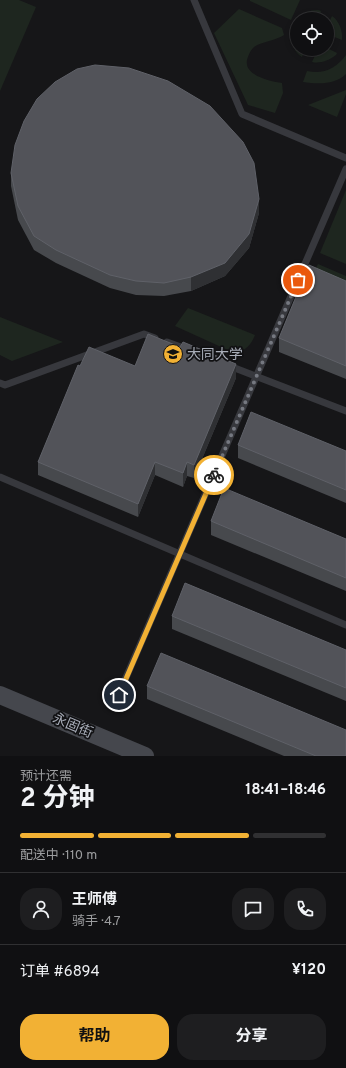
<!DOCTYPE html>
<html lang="zh">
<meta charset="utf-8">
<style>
:root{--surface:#101012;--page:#1e1e20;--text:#f1f3f6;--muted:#9c9d9f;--line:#303032;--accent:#f2b134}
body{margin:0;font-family:Overpass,"Noto Sans SC",sans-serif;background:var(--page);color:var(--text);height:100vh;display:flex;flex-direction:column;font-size:15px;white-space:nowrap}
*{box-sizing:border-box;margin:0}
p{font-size:13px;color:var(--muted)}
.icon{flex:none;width:22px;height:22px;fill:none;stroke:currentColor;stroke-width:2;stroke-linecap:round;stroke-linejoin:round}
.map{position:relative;height:756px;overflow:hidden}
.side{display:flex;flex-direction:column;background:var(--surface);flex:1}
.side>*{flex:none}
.fabs{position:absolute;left:290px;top:12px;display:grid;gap:8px}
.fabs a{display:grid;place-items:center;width:44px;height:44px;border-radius:50%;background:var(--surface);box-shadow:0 2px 6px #0003,0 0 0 1px var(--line);font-size:20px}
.pin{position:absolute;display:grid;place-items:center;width:34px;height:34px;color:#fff;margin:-17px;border:2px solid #fff;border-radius:50%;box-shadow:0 1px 4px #0007}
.courier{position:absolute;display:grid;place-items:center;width:40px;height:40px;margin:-20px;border:3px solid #f2b134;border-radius:50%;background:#fff;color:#222;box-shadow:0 1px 5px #0007}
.headline em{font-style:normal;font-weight:700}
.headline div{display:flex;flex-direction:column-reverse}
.headline{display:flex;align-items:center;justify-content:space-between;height:68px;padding:0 20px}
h1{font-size:26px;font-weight:700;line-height:30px}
.bar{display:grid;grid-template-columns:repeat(4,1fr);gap:6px 4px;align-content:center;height:48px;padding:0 20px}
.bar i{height:5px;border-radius:3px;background:var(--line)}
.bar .on{background:var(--accent)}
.bar p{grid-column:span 4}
.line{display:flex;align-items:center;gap:10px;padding:0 20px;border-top:1px solid var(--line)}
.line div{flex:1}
.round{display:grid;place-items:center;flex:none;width:42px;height:42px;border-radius:16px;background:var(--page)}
.button{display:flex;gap:8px;margin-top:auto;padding:8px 20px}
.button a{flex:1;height:46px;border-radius:16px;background:var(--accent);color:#111;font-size:16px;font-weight:700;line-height:46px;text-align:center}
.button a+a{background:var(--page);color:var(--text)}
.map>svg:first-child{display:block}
.green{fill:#1e261f}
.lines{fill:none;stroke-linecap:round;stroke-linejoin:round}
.lane{stroke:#37383d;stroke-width:7}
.secondary{stroke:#45474d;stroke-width:18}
.wall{fill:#47494d}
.shaded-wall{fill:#2f3033}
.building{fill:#525359;stroke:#5f6168}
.done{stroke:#757880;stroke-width:4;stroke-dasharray:0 7.2}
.route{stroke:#f2b134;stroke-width:5}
.labels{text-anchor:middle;stroke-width:3.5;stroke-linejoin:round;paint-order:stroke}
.poi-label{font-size:14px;fill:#a8adb8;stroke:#111113;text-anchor:start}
.street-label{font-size:14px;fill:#a8adb8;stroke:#111113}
</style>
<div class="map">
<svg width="346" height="756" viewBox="0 0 346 756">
<rect width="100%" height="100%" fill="#161618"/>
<!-- green -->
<g class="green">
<polygon points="0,0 19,0 36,7 0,91"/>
<polygon points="250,0 300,0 291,20 250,1"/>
<path d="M239 9 282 28 284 35C275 41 259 42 253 48 250 51 248 56 247 60 244 76 271 81 282 83L283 93 275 113 248 105 214 33Z"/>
<path d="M318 10 321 11 318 19H297C302 13 310 10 318 10Z"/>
<path d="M332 16C339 21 343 31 342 40L327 34V26Z"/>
<path d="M292 33 297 35V49H305L302 57C294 52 290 42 292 33Z"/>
<path d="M327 48 337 53 336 55C329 60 321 64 312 62L318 49Z"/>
<path d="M346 55V74C335 85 318 84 303 82L307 71C323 75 337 68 346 55Z"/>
<polygon points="346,90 346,94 337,117 308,105"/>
<polygon points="346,190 346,264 320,253"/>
<polygon points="318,264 346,276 346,288 313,274"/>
<path d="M188 308 255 335C250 347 244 353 230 351L175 326Z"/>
<polygon points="0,317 63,342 12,361 0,355"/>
</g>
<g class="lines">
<!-- lane -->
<g class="lane">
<polyline points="194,0 242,114 346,158"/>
<polyline points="167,342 189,350"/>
<polyline points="227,365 346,411"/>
<polyline points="0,383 5,385 144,334 155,338"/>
<polyline points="0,477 346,625"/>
<polyline points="115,703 346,169"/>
</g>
<!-- secondary -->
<polyline class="secondary" points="0,695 145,756"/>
</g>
<!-- wall -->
<g class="wall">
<polygon points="11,173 259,213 249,248 225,276 191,291 164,296 136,295 110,288 56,263 34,250 18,220 11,186"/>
<polygon points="346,281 346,379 279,352 279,338"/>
<polygon points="80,366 135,366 236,378 194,478 187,476 183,487 155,475 138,517 38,475 38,462"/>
<polygon points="238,445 346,451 346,503 238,458"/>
<polygon points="211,521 346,539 346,591 211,535"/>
<polygon points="172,616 346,650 346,701 172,629"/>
<polygon points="147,686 346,756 284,756 147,699"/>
</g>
<!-- shaded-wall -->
<g class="shaded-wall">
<polygon points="259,199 259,213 249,248 225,276 191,291 191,277"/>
<polygon points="236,364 236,378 194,478 194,465"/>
<polygon points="155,462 155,475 138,517 138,504"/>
<polygon points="187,462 187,476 183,487 183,473"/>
</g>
<!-- building -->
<g class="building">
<polygon points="95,65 129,68 168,81 210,106 243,142 254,163 259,199 249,234 225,263 191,277 164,283 136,281 110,275 56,250 34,236 18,206 11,173 15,145 24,121 37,99 55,82 77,69"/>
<polygon points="309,265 346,281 346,366 279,338"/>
<polygon points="148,334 180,347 183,342 236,364 194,465 187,462 183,473 155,462 138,504 38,462 78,365 80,366 89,347 135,366"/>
<polygon points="251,412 346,451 346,490 238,445"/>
<polygon points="224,488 346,539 346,578 211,521"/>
<polygon points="185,583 346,650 346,688 172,616"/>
<polygon points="161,653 346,730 346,756 316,756 147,686"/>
</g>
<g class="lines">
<!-- done -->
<polyline class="done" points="214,475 298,280"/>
<!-- route -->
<polyline class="route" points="119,695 214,475"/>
</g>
<!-- icons -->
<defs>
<g id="university-disc" transform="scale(1)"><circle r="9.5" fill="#f2b134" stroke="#111113"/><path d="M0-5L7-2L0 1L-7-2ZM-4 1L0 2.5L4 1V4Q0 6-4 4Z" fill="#111"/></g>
</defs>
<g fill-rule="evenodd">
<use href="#university-disc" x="173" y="354"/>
</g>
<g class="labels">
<!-- poi labels -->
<g class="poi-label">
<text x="187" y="359">大同大学</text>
</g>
<!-- street labels -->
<g class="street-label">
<text transform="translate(73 725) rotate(23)" y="5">永固街</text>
</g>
</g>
</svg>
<div class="fabs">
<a><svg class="icon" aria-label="locate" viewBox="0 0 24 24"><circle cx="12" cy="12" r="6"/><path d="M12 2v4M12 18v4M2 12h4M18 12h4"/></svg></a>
</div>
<div class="pin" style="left:298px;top:280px;background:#ea580c"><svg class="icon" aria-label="bag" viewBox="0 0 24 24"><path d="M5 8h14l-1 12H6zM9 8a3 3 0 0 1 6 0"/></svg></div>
<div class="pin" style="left:119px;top:695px;background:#1f2937"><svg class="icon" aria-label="home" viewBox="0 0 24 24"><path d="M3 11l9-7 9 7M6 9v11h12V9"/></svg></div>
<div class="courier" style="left:214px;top:475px"><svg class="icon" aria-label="bike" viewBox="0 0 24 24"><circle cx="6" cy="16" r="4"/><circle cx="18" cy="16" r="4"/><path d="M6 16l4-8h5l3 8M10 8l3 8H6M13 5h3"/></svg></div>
</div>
<section class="side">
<div class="headline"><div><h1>2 分钟</h1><p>预计还需</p></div><em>18:41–18:46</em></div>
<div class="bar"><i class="on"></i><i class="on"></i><i class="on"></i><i></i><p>配送中 · 110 m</p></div>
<div class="line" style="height:72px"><a class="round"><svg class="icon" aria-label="person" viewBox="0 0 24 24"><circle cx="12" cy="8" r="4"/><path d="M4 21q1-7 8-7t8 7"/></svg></a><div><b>王师傅</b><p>骑手 · 4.7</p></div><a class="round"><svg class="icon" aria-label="chat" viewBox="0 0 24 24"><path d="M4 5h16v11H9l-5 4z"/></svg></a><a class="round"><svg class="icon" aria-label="phone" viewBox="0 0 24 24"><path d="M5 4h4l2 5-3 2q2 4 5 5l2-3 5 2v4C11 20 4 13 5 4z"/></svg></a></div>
<div class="line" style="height:52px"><div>订单 #6894</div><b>¥120</b></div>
<div class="button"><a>帮助</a><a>分享</a></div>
</section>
